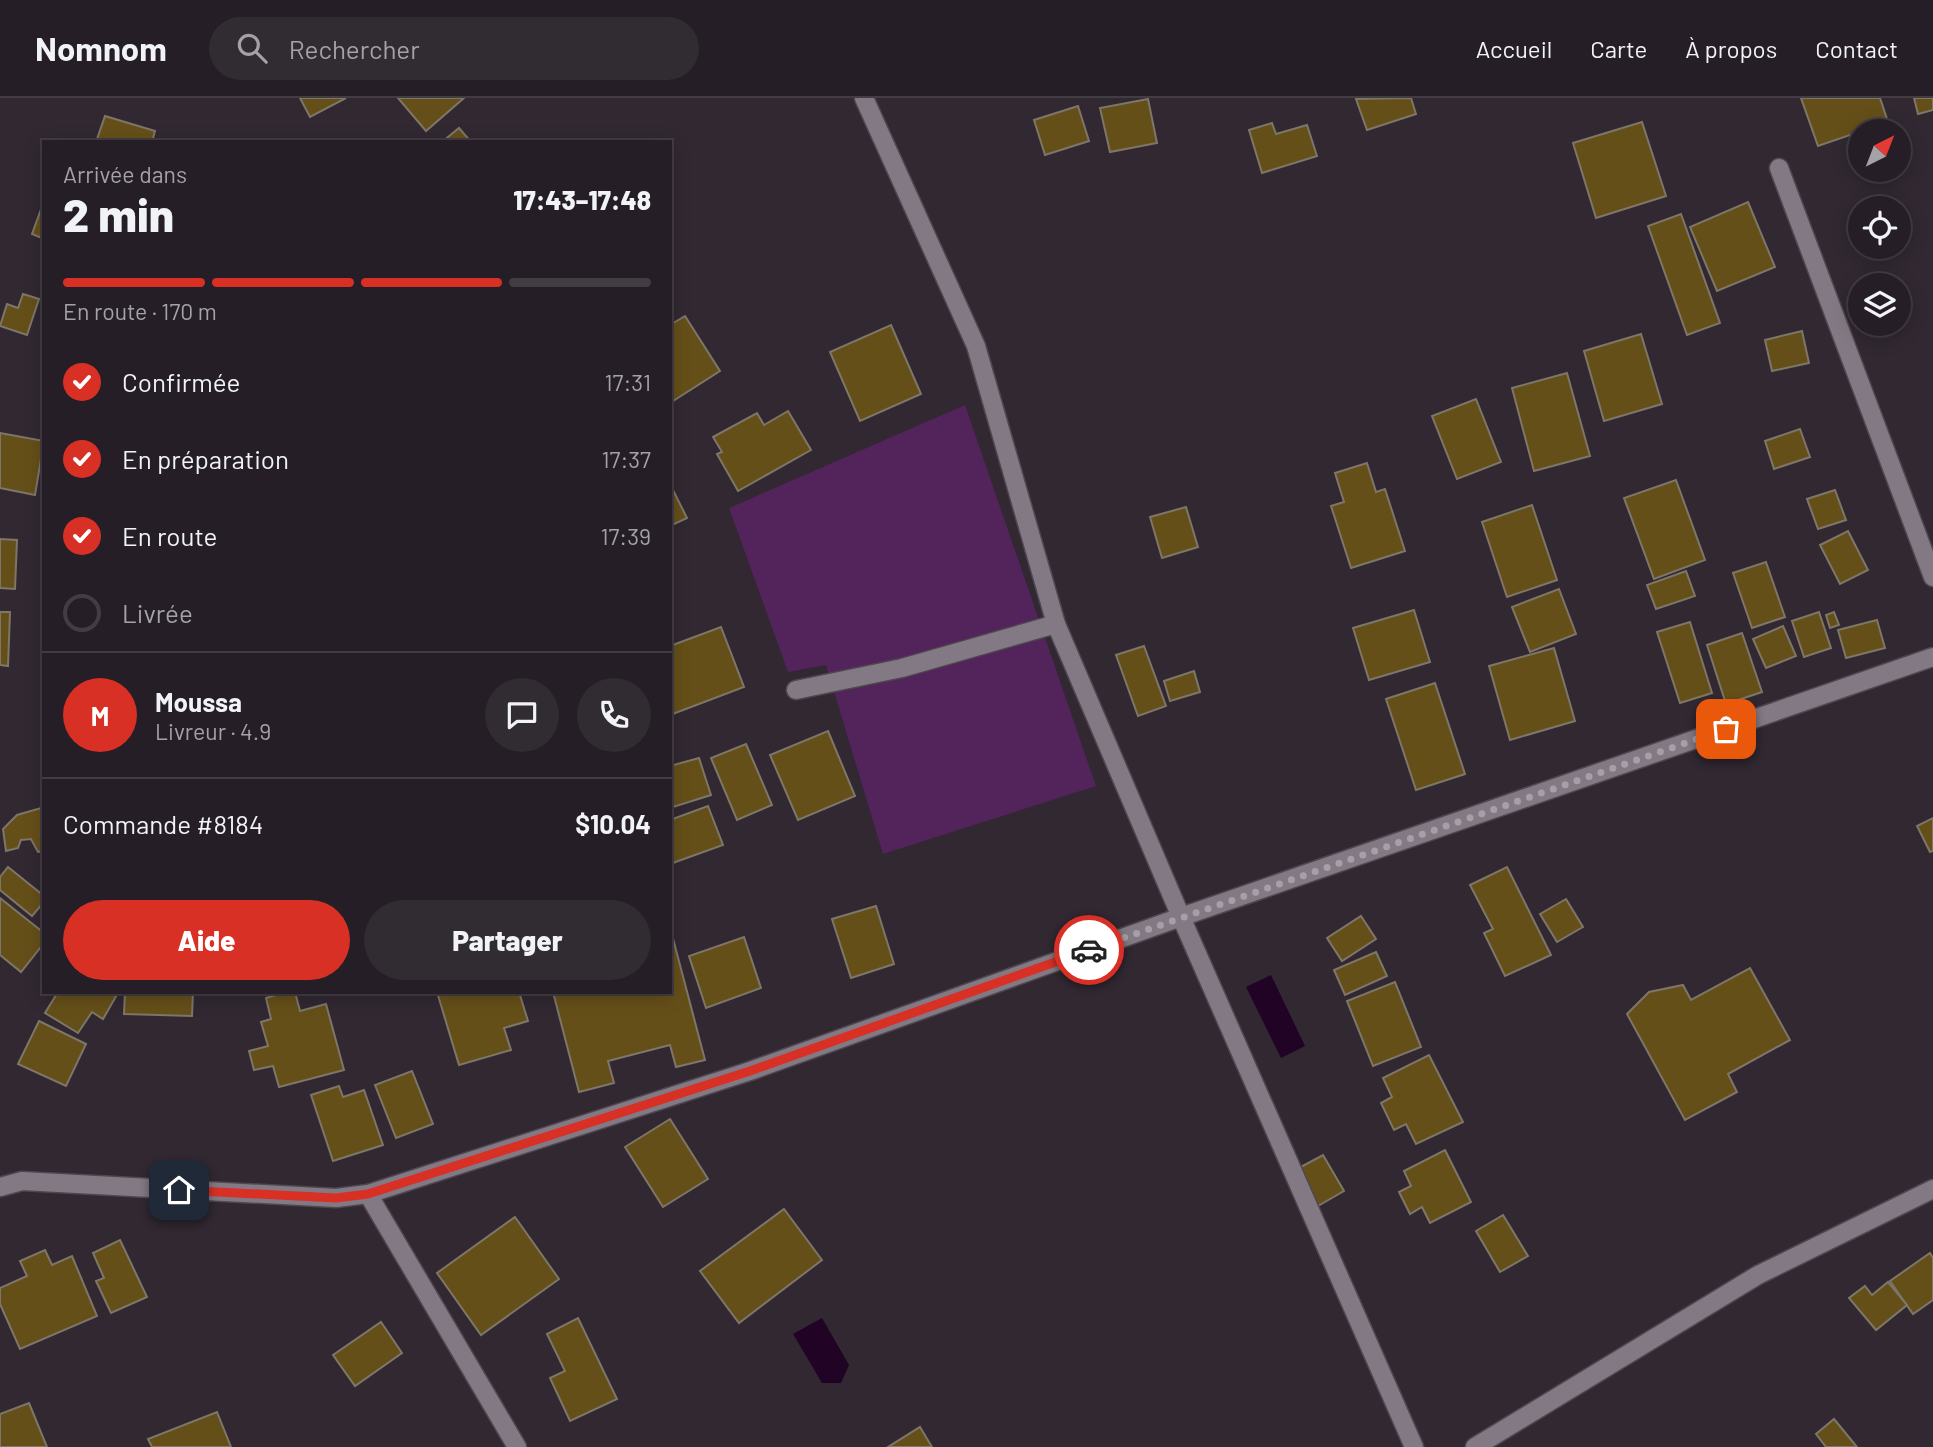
<!DOCTYPE html>
<html lang="fr">
<meta charset="utf-8">
<style>
:root{--surface:#251e26;--page:#312b32;--text:#f1f3f6;--muted:#a3a2a7;--line:#423c43;--accent:#d93025}
body{margin:0;font-family:Barlow,sans-serif;background:var(--page);color:var(--text);height:100vh;display:flex;flex-direction:column;font-size:26px;white-space:nowrap}
*{box-sizing:border-box;margin:0}
p{font-size:23px;color:var(--muted)}
.icon{flex:none;width:38px;height:38px;fill:none;stroke:currentColor;stroke-width:2;stroke-linecap:round;stroke-linejoin:round}
.map{position:relative;flex:1;overflow:hidden}
.details{position:absolute;left:42px;top:42px;width:630px;height:854px;display:flex;flex-direction:column;background:var(--surface);border-radius:0px;box-shadow:0 4px 18px #0003,0 0 0 2px var(--line)}
.details>*{flex:none}
.needle{width:46px;rotate:42deg}
.buttons{position:absolute;left:1848px;top:21px;display:grid;gap:14px}
.buttons a{display:grid;place-items:center;width:63px;height:63px;border-radius:50%;background:var(--surface);box-shadow:0 4px 18px #0003,0 0 0 2px var(--line);font-size:35px}
.pin{position:absolute;display:grid;place-items:center;width:60px;height:60px;color:#fff;margin:-30px;border-radius:14px;box-shadow:0 4px 10px #0006}
.courier{position:absolute;display:grid;place-items:center;width:70px;height:70px;margin:-35px;border:5px solid #d93025;border-radius:50%;background:#fff;color:#222;box-shadow:0 2px 9px #0007}
.overview em{font-style:normal;font-weight:800}
.overview div{display:flex;flex-direction:column-reverse}
.overview{display:flex;align-items:center;justify-content:space-between;height:119px;padding:0 21px}
h1{font-size:46px;font-weight:800;line-height:52px}
.bar{display:grid;grid-template-columns:repeat(4,1fr);gap:10px 7px;align-content:center;height:84px;padding:0 21px}
.bar i{height:9px;border-radius:5px;background:var(--line)}
.bar .current{background:var(--accent)}
.bar p{grid-column:span 4}
.line{display:flex;align-items:center;gap:18px;padding:0 21px;border-top:2px solid var(--line)}
.line div{flex:1}
.round{display:grid;place-items:center;flex:none;width:74px;height:74px;border-radius:37px;background:var(--page)}
ol{padding:0 21px;list-style:none}
li{display:flex;align-items:center;gap:21px;height:77px}
li p{margin-inline-start:auto}
li .icon{padding:7px;border-radius:50%;background:var(--accent);color:#fff;stroke-width:4}
li:last-child{color:var(--muted)}
li i{width:38px;height:38px;border:4px solid var(--line);border-radius:50%}
.primary-button{display:flex;gap:14px;margin-top:auto;padding:14px 21px}
.primary-button a{flex:1;height:80px;border-radius:42px;background:var(--accent);color:#fff;font-size:28px;font-weight:800;line-height:80px;text-align:center}
.primary-button a+a{background:var(--page);color:var(--text)}
header{display:flex;align-items:center;gap:42px;box-sizing:border-box;height:98px;padding:0 35px;background:var(--surface);border-bottom:2px solid var(--line)}
header strong{font-size:33px}
nav{display:flex;gap:38px;margin-inline-start:auto;font-size:24px}
.search{width:490px;height:63px;background:var(--page);display:flex;align-items:center;gap:18px;box-sizing:border-box;padding:0 24px;border-radius:38px;color:var(--muted);font-size:26px}
.map>svg:first-child{display:block}
.green{fill:#53235b}
.water{fill:#200325}
.building{fill:#654f19;stroke:#7d7669;stroke-width:2}
.lines{fill:none;stroke-linecap:round;stroke-linejoin:round}
.street-casing{stroke:#4e474f;stroke-width:21}
.street{stroke:#837984;stroke-width:18}
.done{stroke:#a69fa7;stroke-width:7;stroke-dasharray:0 12.6}
.route{stroke:#d93025;stroke-width:9}
</style>
<header>
<strong>Nomnom</strong>
<div class="search"><svg class="icon" aria-label="search" viewBox="0 0 24 24"><circle cx="10" cy="10" r="6"/><path d="M15 15l6 6"/></svg>Rechercher</div>
<nav><a>Accueil</a><a>Carte</a><a>À propos</a><a>Contact</a></nav>
</header>
<div class="map">
<svg width="1933" height="1349" viewBox="0 0 1933 1349">
<rect width="100%" height="100%" fill="#312832"/>
<!-- green -->
<polygon class="green" points="965,307 1096,688 883,756 826,567 788,574 729,410"/>
<!-- water -->
<g class="water">
<polygon points="1271,877 1305,948 1281,960 1246,889"/>
<polygon points="822,1220 849,1267 841,1285 822,1285 793,1236"/>
</g>
<!-- building -->
<g class="building">
<polygon points="300,0 346,0 310,19"/>
<polygon points="398,0 464,0 426,33"/>
<polygon points="1411,0 1416,16 1367,32 1356,1"/>
<polygon points="1801,0 1880,0 1888,24 1818,48"/>
<polygon points="1914,0 1933,0 1933,12 1918,16"/>
<polygon points="1148,1 1157,45 1110,54 1100,10"/>
<polygon points="1078,8 1089,43 1045,57 1034,22"/>
<polygon points="105,18 155,33 152,44 96,44"/>
<polygon points="1642,24 1666,98 1596,120 1573,45"/>
<polygon points="1272,25 1276,36 1307,27 1317,58 1262,75 1249,32"/>
<polygon points="459,30 471,44 442,44"/>
<polygon points="44,103 44,141 32,136"/>
<polygon points="1748,104 1775,169 1717,193 1690,129"/>
<polygon points="1681,116 1720,225 1687,237 1648,128"/>
<polygon points="23,196 39,201 27,237 0,228 7,206 18,210"/>
<polygon points="685,218 720,273 670,305 670,227"/>
<polygon points="891,227 921,296 860,323 830,254"/>
<polygon points="1802,233 1809,265 1772,273 1765,242"/>
<polygon points="1641,236 1662,306 1604,323 1584,253"/>
<polygon points="1567,275 1590,358 1534,373 1512,290"/>
<polygon points="1476,301 1501,364 1457,381 1432,318"/>
<polygon points="788,313 811,352 738,393 717,356 722,354 713,339 757,315 764,327"/>
<polygon points="1800,331 1810,359 1774,371 1765,343"/>
<polygon points="0,335 44,343 35,397 0,390"/>
<polygon points="1367,365 1376,394 1385,391 1405,453 1351,470 1331,408 1344,404 1335,375"/>
<polygon points="1676,382 1705,462 1654,481 1624,400"/>
<polygon points="670,386 687,420 670,428"/>
<polygon points="1835,392 1846,422 1818,431 1807,401"/>
<polygon points="1532,407 1557,482 1507,499 1482,424"/>
<polygon points="1186,409 1198,449 1162,460 1150,419"/>
<polygon points="1848,433 1868,472 1840,486 1820,447"/>
<polygon points="0,441 17,442 15,491 0,490"/>
<polygon points="1766,464 1785,519 1752,530 1733,475"/>
<polygon points="1686,473 1695,498 1656,511 1647,487"/>
<polygon points="1559,491 1576,536 1530,554 1512,509"/>
<polygon points="1414,512 1430,564 1369,582 1353,530"/>
<polygon points="0,514 10,514 8,568 0,567"/>
<polygon points="1819,514 1831,550 1804,559 1792,523"/>
<polygon points="1834,514 1839,527 1830,530 1826,517"/>
<polygon points="1877,522 1885,550 1846,560 1838,532"/>
<polygon points="1690,524 1712,595 1680,605 1657,534"/>
<polygon points="1783,528 1796,558 1766,570 1753,541"/>
<polygon points="721,529 744,589 670,617 670,548"/>
<polygon points="1742,535 1762,594 1726,606 1707,547"/>
<polygon points="1144,548 1166,608 1138,618 1116,557"/>
<polygon points="1554,550 1575,623 1510,642 1489,568"/>
<polygon points="1194,573 1200,594 1170,603 1164,583"/>
<polygon points="1435,585 1465,676 1416,692 1386,601"/>
<polygon points="828,633 855,698 798,722 770,657"/>
<polygon points="746,646 772,707 737,722 711,660"/>
<polygon points="699,660 711,697 670,710 670,668"/>
<polygon points="708,708 723,747 670,766 670,722"/>
<polygon points="41,710 44,711 44,753 38,754 31,741 21,742 18,750 6,753 3,731 17,717"/>
<polygon points="1933,720 1933,753 1930,754 1917,728"/>
<polygon points="8,769 44,798 44,804 32,818 0,792 0,779"/>
<polygon points="1507,769 1551,857 1505,878 1484,835 1493,831 1470,787"/>
<polygon points="0,800 44,835 44,845 21,874 0,857"/>
<polygon points="1566,801 1583,829 1557,844 1540,816"/>
<polygon points="876,808 894,866 851,880 832,821"/>
<polygon points="1361,818 1376,841 1342,863 1327,840"/>
<polygon points="670,829 705,962 676,969 670,947 608,963 614,985 579,994 553,894 670,894"/>
<polygon points="744,839 761,890 706,910 689,858"/>
<polygon points="1376,854 1387,878 1345,897 1334,872"/>
<polygon points="1750,870 1790,942 1728,976 1737,994 1685,1022 1627,916 1649,894 1683,887 1691,902"/>
<polygon points="1395,884 1421,949 1373,968 1347,903"/>
<polygon points="58,894 117,894 118,895 103,921 92,914 78,935 45,915"/>
<polygon points="125,894 193,894 192,918 124,916"/>
<polygon points="286,894 295,894 300,913 326,906 344,972 279,989 273,968 254,972 249,953 268,948 261,924 271,921 266,900"/>
<polygon points="437,894 519,894 528,923 504,930 511,952 459,967"/>
<polygon points="39,923 86,946 66,988 18,966"/>
<polygon points="1429,957 1463,1024 1416,1046 1406,1026 1394,1032 1381,1005 1392,999 1383,980"/>
<polygon points="412,973 433,1026 396,1040 375,987"/>
<polygon points="339,988 343,999 364,992 383,1047 333,1063 311,997"/>
<polygon points="670,1021 708,1081 663,1109 625,1049"/>
<polygon points="1445,1052 1471,1104 1430,1125 1422,1109 1410,1116 1399,1094 1411,1088 1404,1073"/>
<polygon points="1323,1057 1344,1093 1318,1108 1297,1071"/>
<polygon points="784,1111 822,1162 739,1225 700,1173"/>
<polygon points="1503,1117 1528,1158 1500,1174 1476,1133"/>
<polygon points="515,1119 559,1181 481,1237 437,1175"/>
<polygon points="120,1142 147,1199 111,1215 96,1183 104,1180 93,1155"/>
<polygon points="45,1152 52,1167 72,1158 97,1218 20,1251 0,1206 0,1190 27,1178 20,1163"/>
<polygon points="1930,1155 1933,1160 1933,1202 1913,1216 1890,1183"/>
<polygon points="1888,1184 1907,1207 1876,1232 1849,1200 1865,1188 1872,1197"/>
<polygon points="578,1220 617,1301 570,1323 550,1280 565,1273 547,1236"/>
<polygon points="381,1224 402,1255 355,1288 333,1257"/>
<polygon points="29,1305 47,1349 0,1349 0,1316"/>
<polygon points="217,1314 231,1349 152,1349 148,1341"/>
<polygon points="1834,1321 1857,1349 1826,1349 1816,1336"/>
<polygon points="920,1329 932,1349 888,1349"/>
</g>
<g class="lines">
<!-- street casing -->
<g class="street-casing">
<g id="street">
<polyline points="864,0 976,248 1056,526 1181,819 1414,1349"/>
<polyline points="1779,70 1933,479"/>
<polyline points="796,592 902,570 1056,526"/>
<polyline points="0,1089 22,1083 336,1100 368,1096 750,973 1181,819 1933,559"/>
<polyline points="368,1096 517,1349"/>
<polyline points="1475,1349 1758,1177 1933,1091"/>
</g>
</g>
<!-- street -->
<use href="#street" class="street"/>
</g>
<g class="lines">
<!-- done -->
<polyline class="done" points="1089,852 1726,631"/>
<!-- route -->
<polyline class="route" points="179,1092 336,1100 368,1096 750,973 1089,852"/>
</g>
</svg>
<div class="buttons">
<a><svg class="needle" viewBox="-14 -14 28 28"><path d="M0-13l5 13h-10z" fill="#e53935"/><path d="M0 13l5-13h-10z" fill="#a3a2a7"/></svg></a>
<a><svg class="icon" aria-label="locate" viewBox="0 0 24 24"><circle cx="12" cy="12" r="6"/><path d="M12 2v4M12 18v4M2 12h4M18 12h4"/></svg></a>
<a><svg class="icon" aria-label="layers" viewBox="0 0 24 24"><path d="M12 4l9 5-9 5-9-5zM3 14l9 5 9-5"/></svg></a>
</div>
<div class="pin" style="left:1726px;top:631px;background:#ea580c"><svg class="icon" aria-label="bag" viewBox="0 0 24 24"><path d="M5 8h14l-1 12H6zM9 8a3 3 0 0 1 6 0"/></svg></div>
<div class="pin" style="left:179px;top:1092px;background:#1f2937"><svg class="icon" aria-label="home" viewBox="0 0 24 24"><path d="M3 11l9-7 9 7M6 9v11h12V9"/></svg></div>
<div class="courier" style="left:1089px;top:852px"><svg class="icon" aria-label="car" viewBox="0 0 24 24"><path d="M5 17H2v-5l4-1 3-4h7l3 4 3 1v5h-3M9 17h6M6 11h13"/><circle cx="7" cy="17" r="2"/><circle cx="17" cy="17" r="2"/></svg></div>
<section class="details">
<div class="overview"><div><h1>2 min</h1><p>Arrivée dans</p></div><em>17:43–17:48</em></div>
<div class="bar"><i class="current"></i><i class="current"></i><i class="current"></i><i></i><p>En route · 170 m</p></div>
<ol>
<li><svg class="icon" aria-label="check" viewBox="0 0 24 24"><path d="M5 12l5 5 9-10"/></svg>Confirmée<p>17:31</p></li>
<li><svg class="icon" aria-label="check" viewBox="0 0 24 24"><path d="M5 12l5 5 9-10"/></svg>En préparation<p>17:37</p></li>
<li><svg class="icon" aria-label="check" viewBox="0 0 24 24"><path d="M5 12l5 5 9-10"/></svg>En route<p>17:39</p></li>
<li><i></i>Livrée</li>
</ol>
<div class="line" style="height:126px"><b class="round" style="background:var(--accent);color:#fff">M</b><div><b>Moussa</b><p>Livreur · 4.9</p></div><a class="round"><svg class="icon" aria-label="chat" viewBox="0 0 24 24"><path d="M4 5h16v11H9l-5 4z"/></svg></a><a class="round"><svg class="icon" aria-label="phone" viewBox="0 0 24 24"><path d="M5 4h4l2 5-3 2q2 4 5 5l2-3 5 2v4C11 20 4 13 5 4z"/></svg></a></div>
<div class="line" style="height:91px"><div>Commande #8184</div><b>$10.04</b></div>
<div class="primary-button"><a>Aide</a><a>Partager</a></div>
</section>
</div>
